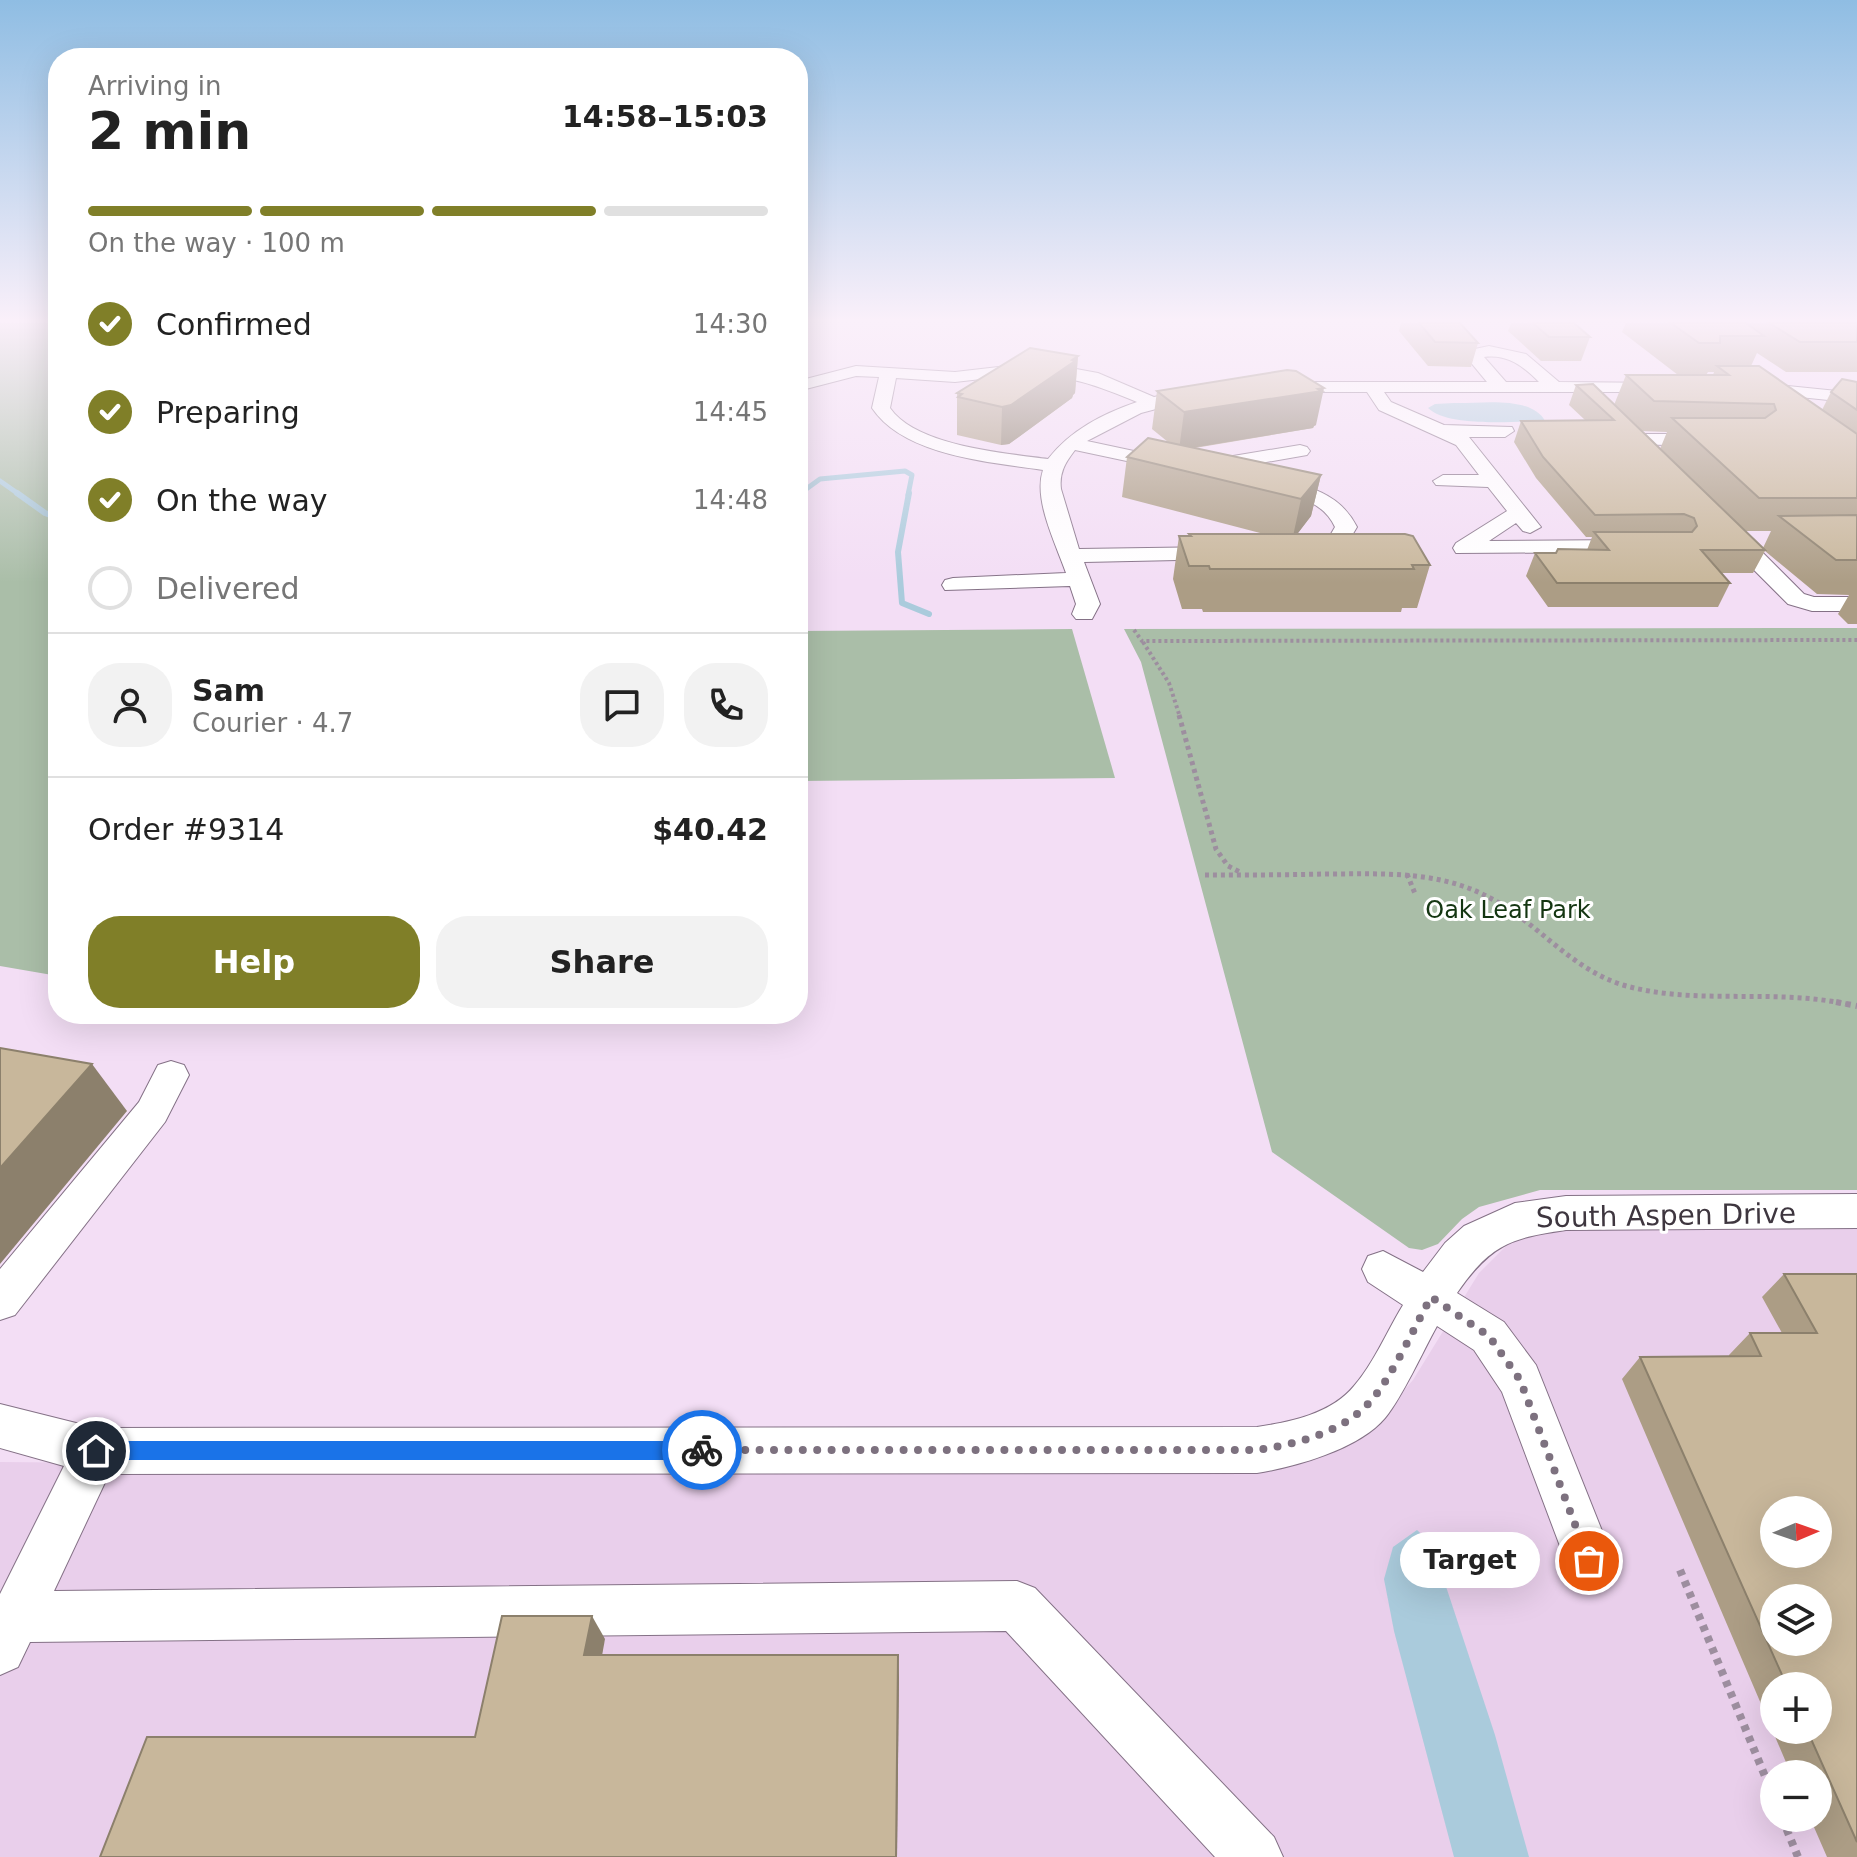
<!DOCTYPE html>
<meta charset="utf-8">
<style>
:root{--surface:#fff;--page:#f2f2f2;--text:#222;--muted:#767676;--line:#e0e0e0;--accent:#807f28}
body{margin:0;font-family:"DejaVu Sans",sans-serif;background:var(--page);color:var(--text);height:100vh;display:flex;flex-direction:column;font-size:30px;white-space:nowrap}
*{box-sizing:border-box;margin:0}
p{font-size:26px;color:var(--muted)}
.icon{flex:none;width:44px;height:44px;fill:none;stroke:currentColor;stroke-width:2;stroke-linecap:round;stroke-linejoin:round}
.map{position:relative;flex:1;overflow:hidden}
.details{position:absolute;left:48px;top:48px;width:760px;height:976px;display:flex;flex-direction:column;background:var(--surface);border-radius:32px;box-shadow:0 8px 32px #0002}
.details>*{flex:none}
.needle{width:52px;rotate:88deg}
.tools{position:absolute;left:1760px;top:1496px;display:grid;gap:16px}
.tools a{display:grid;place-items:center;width:72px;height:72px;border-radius:50%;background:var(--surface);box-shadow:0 8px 32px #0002;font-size:40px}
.pin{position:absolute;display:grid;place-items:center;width:68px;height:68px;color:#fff;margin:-34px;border:4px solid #fff;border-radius:50%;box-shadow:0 2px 8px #0007}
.courier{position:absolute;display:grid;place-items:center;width:80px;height:80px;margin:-40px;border:6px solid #1a73e8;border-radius:50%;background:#fff;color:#222;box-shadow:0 2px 10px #0007}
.bubble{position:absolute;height:56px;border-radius:28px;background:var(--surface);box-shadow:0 8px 32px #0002;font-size:26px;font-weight:700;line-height:56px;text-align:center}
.head em{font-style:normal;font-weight:700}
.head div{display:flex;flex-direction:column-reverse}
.head{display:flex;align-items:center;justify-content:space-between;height:136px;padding:0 40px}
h1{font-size:52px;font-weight:700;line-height:60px}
.bar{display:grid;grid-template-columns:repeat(4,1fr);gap:12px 8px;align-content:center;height:96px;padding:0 40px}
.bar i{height:10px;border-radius:6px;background:var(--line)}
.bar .current{background:var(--accent)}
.bar p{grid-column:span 4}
.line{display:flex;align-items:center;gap:20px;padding:0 40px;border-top:2px solid var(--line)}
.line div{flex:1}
.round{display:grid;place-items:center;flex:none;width:84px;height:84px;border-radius:32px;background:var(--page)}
ol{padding:0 40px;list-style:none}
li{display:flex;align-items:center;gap:24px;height:88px}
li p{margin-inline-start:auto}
li .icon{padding:8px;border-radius:50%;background:var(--accent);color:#fff;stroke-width:4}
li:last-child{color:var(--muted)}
li i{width:44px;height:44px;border:4px solid var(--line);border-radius:50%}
.button{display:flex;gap:16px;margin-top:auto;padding:16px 40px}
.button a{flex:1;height:92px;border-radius:32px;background:var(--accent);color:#fff;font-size:32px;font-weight:700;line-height:92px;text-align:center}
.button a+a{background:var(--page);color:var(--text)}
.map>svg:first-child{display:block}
.built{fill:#e9cfeb;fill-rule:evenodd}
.green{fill:#aabea8}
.water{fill:#aacbdc}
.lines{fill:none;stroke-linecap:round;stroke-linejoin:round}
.stream-far1{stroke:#aacbdc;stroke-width:5}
.stream{stroke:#aacbdc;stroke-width:6}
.minor-casing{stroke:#847186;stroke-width:2}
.path-far3{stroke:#9d8e9f;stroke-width:4;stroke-dasharray:3 3;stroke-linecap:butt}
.path-far2{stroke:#9d8e9f;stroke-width:5;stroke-dasharray:4 4;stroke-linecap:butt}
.path-far1{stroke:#9d8e9f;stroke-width:6;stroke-dasharray:5 5;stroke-linecap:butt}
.path{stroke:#9d8e9f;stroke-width:8;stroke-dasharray:6 6;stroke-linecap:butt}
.minor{fill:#fff;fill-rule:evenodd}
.wall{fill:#ac9d85;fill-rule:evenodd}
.shaded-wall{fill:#8c806c}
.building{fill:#c8b79b;stroke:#8c806c;stroke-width:2;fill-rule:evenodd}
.route{fill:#1a73e8}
.done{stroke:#7d717f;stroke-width:8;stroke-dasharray:0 14.4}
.labels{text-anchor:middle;stroke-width:6;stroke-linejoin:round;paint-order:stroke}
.park-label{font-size:24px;fill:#143612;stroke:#fff}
.near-street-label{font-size:28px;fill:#3e363f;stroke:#fff}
</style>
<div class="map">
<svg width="1857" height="1857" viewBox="0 0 1857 1857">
<rect width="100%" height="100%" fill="#f3def5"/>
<!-- built -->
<path class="built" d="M1857 1228V1857H0V1462L1212 1473 1275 1470 1330 1454 1361 1438 1413 1380 1479 1273 1508 1244 1535 1233 1557 1230ZM1774 1510H1818V1554H1774ZM1774 1598H1818V1642H1774ZM1774 1686H1818V1730H1774ZM1774 1774H1818V1818H1774Z"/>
<!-- green -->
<g class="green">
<polygon points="0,323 58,323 58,976 0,966"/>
<polygon points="1857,628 1857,1190 1540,1190 1479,1207 1462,1219 1438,1244 1422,1250 1409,1248 1272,1152 1141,662 1124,629"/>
<polygon points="1072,629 1115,778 798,781 798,631"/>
</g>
<!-- water -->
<g class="water">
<path d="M1454 403C1479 404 1531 395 1545 421 1516 421 1449 428 1428 408L1435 404Z"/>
<polygon points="1417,1530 1432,1544 1495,1735 1529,1857 1454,1857 1394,1631 1384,1579 1393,1547"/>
</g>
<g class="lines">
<!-- stream-far1 -->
<g class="stream-far1">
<polyline points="0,481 20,495"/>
<polyline points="798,495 820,479 905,471 912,475 908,495"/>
</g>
<!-- stream -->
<g class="stream">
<polyline points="17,493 45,513 58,518"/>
<polyline points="909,493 898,552 902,603 929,614"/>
<polyline points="798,495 801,493"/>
</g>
<!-- minor casing -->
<g class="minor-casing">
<g id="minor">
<path d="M1489 346 1526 354 1559 382 1668 383 1671 387 1668 391 1662 392H1384L1391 402 1444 425 1512 427 1514 431 1505 437H1469L1541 527 1530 533 1523 531 1516 523 1489 541 1630 540 1638 542 1641 547 1638 552 1456 553 1453 548 1456 543 1507 511 1488 487 1436 485 1433 481 1443 475H1479L1456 445 1379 410 1367 392H1281L1272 387 1281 382H1487L1468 359 1470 350ZM1484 357C1508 354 1523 366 1539 382H1506Z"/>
<path d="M1024 364H1049L1098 373 1154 397 1199 387 1205 388 1208 392 1205 396 1141 413 1087 441 1176 460 1179 464 1176 468 1169 470 1075 450C1065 463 1059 473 1061 489L1079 549 1217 547 1228 554 1225 559 1084 562 1100 604 1092 619H1076L1072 614 1076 604 1070 586 945 590 942 585 945 580 953 578 1066 573C1056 544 1033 500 1043 470 990 462 904 456 872 408L879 377 856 376 798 391V381L856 366 955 372ZM1024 374C1066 374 1099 386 1137 402 1102 414 1071 430 1048 459 1004 453 916 446 890 408L896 378 955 382Z"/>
<polygon points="1749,382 1857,393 1857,403 1743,391 1740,387 1743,383"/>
<polygon points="1636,434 1705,434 1714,440 1705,446 1629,444 1627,440"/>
<polygon points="1300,445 1307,447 1310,451 1307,455 1209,472 1199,466 1209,460"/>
<path d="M1273 479C1308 486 1339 492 1357 527L1339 557 1300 558 1297 553 1300 548 1324 546 1335 527C1322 499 1293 496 1266 489L1263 485Z"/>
<polygon points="1729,526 1737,527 1804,594 1814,597 1857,597 1857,611 1812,611 1788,604 1721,537 1718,532 1721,527"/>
<polygon points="171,1061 184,1065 189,1075 165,1122 15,1315 0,1320 0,1269 139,1102 158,1065"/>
<path d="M1857 1194V1228L1566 1230C1510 1238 1490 1245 1457 1293L1504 1322 1536 1365 1614 1561 1606 1578 1589 1586 1572 1578 1502 1392 1474 1350 1437 1326C1423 1351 1402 1398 1385 1418 1359 1449 1295 1467 1257 1473L109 1474 54 1591 1017 1581 1035 1588 1274 1837 1283 1857H1215L1006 1631 30 1642 18 1667 0 1675V1594L64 1466 0 1448V1404L96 1428 1257 1427C1290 1422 1331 1414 1354 1386 1374 1363 1387 1331 1403 1305L1368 1282 1362 1269 1368 1256 1383 1251 1423 1272 1445 1243 1464 1226 1515 1203 1566 1196Z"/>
</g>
</g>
<!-- path-far3 -->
<g class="path-far3">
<polyline points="1134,630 1142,641 1857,640"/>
<polyline points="1143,642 1169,683 1180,717"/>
</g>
<!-- path-far2 -->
<g class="path-far2">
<polyline points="1179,715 1216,849 1228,866 1242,873"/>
<polyline points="1407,874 1416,896"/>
<path d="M1205 875C1245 875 1286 875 1326 874 1384 874 1440 870 1492 899 1539 924 1571 969 1623 985 1695 1006 1772 988 1846 1004"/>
</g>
<!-- path-far1 -->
<polyline class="path-far1" points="1836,1002 1857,1006"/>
<!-- path -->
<g class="path">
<polyline points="1680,1570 1774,1798"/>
<polyline points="1782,1818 1798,1857"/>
</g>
<!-- minor -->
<use href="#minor" class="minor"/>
</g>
<!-- wall -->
<g class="wall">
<polygon points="1401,323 1460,323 1478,343 1471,367 1428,366 1399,331"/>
<polygon points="1511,323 1574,323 1590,337 1581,361 1541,361 1508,331"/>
<path d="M1626 323H1857V372H1786L1757 353 1751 366 1822 410 1831 392 1857 382V624H1848L1838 614 1849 595 1817 594 1765 551 1753 573H1721L1730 583 1718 607H1548L1526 576 1535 553H1556L1587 550 1592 537H1586L1536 478 1514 442 1521 421 1585 420 1569 405 1576 385 1614 405 1626 375H1678L1622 332ZM1708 372H1714L1713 375H1706ZM1641 431 1667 432 1660 449ZM1745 531H1771L1763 548Z"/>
<polygon points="1078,356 1075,393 1073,395 1072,398 1009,444 1001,445 957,435 957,393"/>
<polygon points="1157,391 1316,425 1314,426 1313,428 1195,448 1321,475 1311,516 1297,534 1430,565 1417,608 1402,608 1401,612 1203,612 1202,609 1182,609 1173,579 1179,536 1189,536 1189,534 1264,534 1122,497 1127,457 1168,442 1152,429"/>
<path d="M1784 1274H1857V1857H1827L1810 1818H1818V1774H1791L1622 1379 1640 1357H1729V1355L1750 1333H1782L1762 1297ZM1774 1686H1818V1730H1774Z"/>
</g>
<!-- shaded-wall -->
<g class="shaded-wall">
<polygon points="805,323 808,358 798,360 798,325"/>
<polygon points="1078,356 1075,393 1073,395 1072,398 1009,444 1001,445 1002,407"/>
<polygon points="1324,388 1316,425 1314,426 1313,428 1179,450 1184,412"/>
<polygon points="1321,475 1311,516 1292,541 1301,499"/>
<polygon points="92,1064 127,1111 0,1264 0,1168"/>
<polygon points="592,1616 605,1639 598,1678 584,1655"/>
<polygon points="898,1655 899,1677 897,1857 896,1857"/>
</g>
<!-- building -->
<g class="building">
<polygon points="1419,323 1460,323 1478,343 1435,342"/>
<polygon points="1533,323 1574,323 1590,337 1549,337"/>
<polygon points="1671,323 1746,323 1764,336 1720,336 1720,343 1699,343"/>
<polygon points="1769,323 1857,323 1857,342 1800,342"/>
<polygon points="1030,348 1078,356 1072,360 1075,361 1011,405 1002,407 958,397 962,394 957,393"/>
<polygon points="1717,366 1759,366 1857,434 1857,498 1759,498 1672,418 1765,418 1776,410 1774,404 1654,401 1626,375 1729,375"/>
<polygon points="1287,370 1296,371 1324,388 1318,389 1322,391 1184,412 1157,391"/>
<polygon points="1842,379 1857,382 1857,410 1831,392"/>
<polygon points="1593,384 1765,550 1701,550 1730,583 1557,583 1535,553 1556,553 1558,549 1609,550 1594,532 1692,532 1697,526 1694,518 1684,514 1595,515 1543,457 1521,421 1614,420 1576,385"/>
<polygon points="1148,438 1321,475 1301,499 1127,457"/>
<polygon points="1857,515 1857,560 1836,560 1779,516"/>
<polygon points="1189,534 1405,534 1413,536 1430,565 1412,565 1414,569 1210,569 1209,566 1189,566 1179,536 1191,536"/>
<polygon points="0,1048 92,1064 0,1168"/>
<path d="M1784 1274H1857V1842L1807 1730H1818V1686H1787L1640 1357 1761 1356 1750 1333H1817ZM1774 1510H1818V1554H1774ZM1774 1598H1818V1642H1774Z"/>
<polygon points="502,1616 592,1616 584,1655 898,1655 896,1857 100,1857 147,1737 475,1737"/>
</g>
<!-- sky -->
<linearGradient id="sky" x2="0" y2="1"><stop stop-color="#8fbde3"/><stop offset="0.55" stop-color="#faf0fa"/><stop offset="1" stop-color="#faf0fa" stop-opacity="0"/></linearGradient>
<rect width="1857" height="583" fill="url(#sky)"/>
<!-- route -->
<polygon class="route" points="96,1441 702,1441 709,1444 712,1450 709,1457 702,1460 96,1460 89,1457 87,1451 89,1444"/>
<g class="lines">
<!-- done -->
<path class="done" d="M702 1450H1257C1296 1444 1341 1433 1369 1403 1390 1381 1415 1326 1431 1297L1489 1336 1520 1380 1589 1561"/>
</g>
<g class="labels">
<!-- park labels -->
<g class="park-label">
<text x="1508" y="918">Oak Leaf Park</text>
</g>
<!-- near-street labels -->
<g class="near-street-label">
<text transform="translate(1666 1215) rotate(-1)" y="10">South Aspen Drive</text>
</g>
</g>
</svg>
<div class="tools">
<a><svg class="needle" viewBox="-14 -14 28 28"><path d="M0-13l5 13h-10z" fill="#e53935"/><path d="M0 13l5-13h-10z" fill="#767676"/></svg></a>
<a><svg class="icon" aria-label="layers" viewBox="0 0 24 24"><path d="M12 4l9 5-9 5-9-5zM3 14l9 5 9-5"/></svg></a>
<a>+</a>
<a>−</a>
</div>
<div class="pin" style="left:1589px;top:1561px;background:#ea580c"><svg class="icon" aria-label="bag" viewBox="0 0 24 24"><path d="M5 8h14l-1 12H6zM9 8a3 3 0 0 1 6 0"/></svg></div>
<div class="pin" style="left:96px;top:1451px;background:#1f2937"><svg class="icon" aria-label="home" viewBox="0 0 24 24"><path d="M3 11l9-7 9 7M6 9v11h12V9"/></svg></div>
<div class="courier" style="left:702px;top:1450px"><svg class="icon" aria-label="bike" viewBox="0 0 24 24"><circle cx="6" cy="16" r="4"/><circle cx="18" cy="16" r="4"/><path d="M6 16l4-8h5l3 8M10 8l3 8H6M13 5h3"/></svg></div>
<div class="bubble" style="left:1400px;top:1532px;width:140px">Target</div>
<section class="details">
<div class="head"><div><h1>2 min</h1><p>Arriving in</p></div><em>14:58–15:03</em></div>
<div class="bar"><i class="current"></i><i class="current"></i><i class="current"></i><i></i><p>On the way · 100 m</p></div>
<ol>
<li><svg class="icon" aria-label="check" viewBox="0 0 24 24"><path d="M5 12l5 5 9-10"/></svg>Confirmed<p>14:30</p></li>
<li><svg class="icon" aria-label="check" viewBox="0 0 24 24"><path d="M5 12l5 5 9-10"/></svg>Preparing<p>14:45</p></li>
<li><svg class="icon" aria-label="check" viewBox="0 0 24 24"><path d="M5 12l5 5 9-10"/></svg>On the way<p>14:48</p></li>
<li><i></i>Delivered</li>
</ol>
<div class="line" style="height:144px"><a class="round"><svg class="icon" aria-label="person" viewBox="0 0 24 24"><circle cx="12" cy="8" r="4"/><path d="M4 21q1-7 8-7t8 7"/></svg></a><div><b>Sam</b><p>Courier · 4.7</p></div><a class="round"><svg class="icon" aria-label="chat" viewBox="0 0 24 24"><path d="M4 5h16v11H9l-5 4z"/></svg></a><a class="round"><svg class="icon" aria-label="phone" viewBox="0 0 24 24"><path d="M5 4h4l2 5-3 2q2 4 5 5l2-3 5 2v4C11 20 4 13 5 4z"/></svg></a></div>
<div class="line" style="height:104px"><div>Order #9314</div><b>$40.42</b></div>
<div class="button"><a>Help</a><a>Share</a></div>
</section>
</div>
